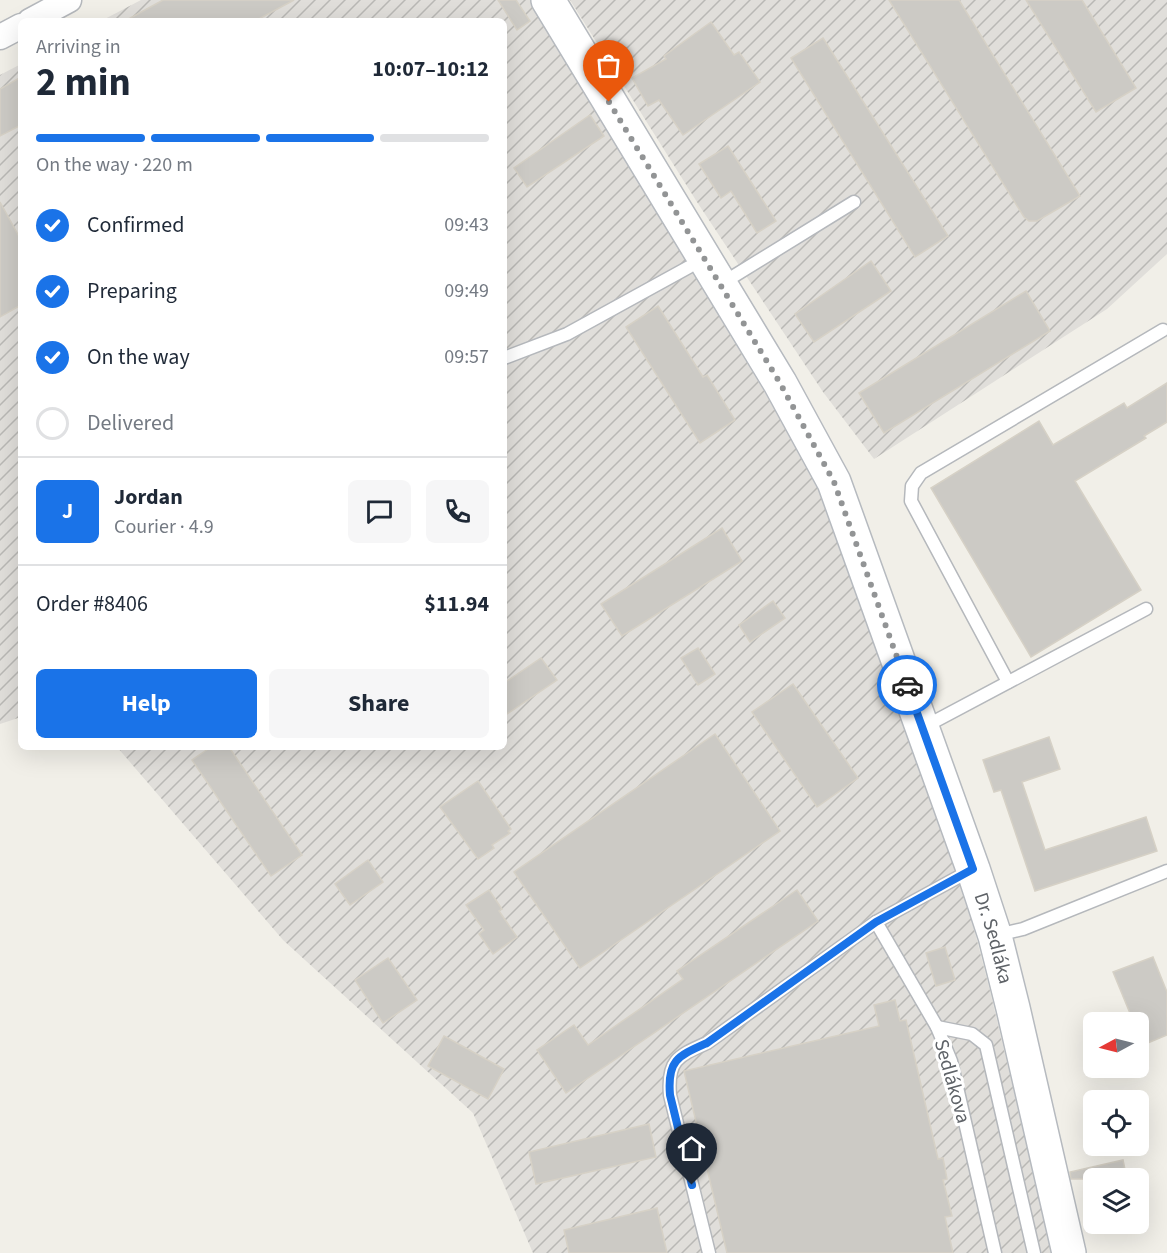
<!DOCTYPE html>
<meta charset="utf-8">
<style>
:root{--surface:#fff;--page:#f6f6f7;--text:#1f2937;--muted:#747a83;--line:#e0e1e3;--accent:#1a73e8}
body{margin:0;font-family:"Source Sans 3",sans-serif;background:var(--page);color:var(--text);height:100vh;display:flex;flex-direction:column;font-size:22px;white-space:nowrap}
*{box-sizing:border-box;margin:0}
p{font-size:20px;color:var(--muted)}
.icon{flex:none;width:33px;height:33px;fill:none;stroke:currentColor;stroke-width:2;stroke-linecap:round;stroke-linejoin:round}
.map{position:relative;flex:1;overflow:hidden}
.side{position:absolute;left:18px;top:18px;width:489px;height:732px;display:flex;flex-direction:column;background:var(--surface);border-radius:9px;box-shadow:0 6px 24px #0002}
.side>*{flex:none}
.needle{width:39px;rotate:263deg}
.fabs{position:absolute;left:1083px;top:1012px;display:grid;gap:12px}
.fabs a{display:grid;place-items:center;width:66px;height:66px;border-radius:9px;background:var(--surface);box-shadow:0 6px 24px #0002;font-size:30px}
.pin{position:absolute;display:grid;place-items:center;width:51px;height:51px;color:#fff;margin:-62px -26px;border-radius:50% 50% 50% 0;rotate:-45deg;box-shadow:0 0 6px #0007}
.pin .icon{rotate:45deg}
.courier{position:absolute;display:grid;place-items:center;width:60px;height:60px;margin:-30px;border:4px solid #1a73e8;border-radius:50%;background:#fff;color:#222;box-shadow:0 2px 8px #0007}
.head em{font-style:normal;font-weight:700}
.head div{display:flex;flex-direction:column-reverse}
.head{display:flex;align-items:center;justify-content:space-between;height:102px;padding:0 18px}
h1{font-size:39px;font-weight:700;line-height:45px}
.bar{display:grid;grid-template-columns:repeat(4,1fr);gap:9px 6px;align-content:center;height:72px;padding:0 18px}
.bar i{height:8px;border-radius:4px;background:var(--line)}
.bar .on{background:var(--accent)}
.bar p{grid-column:span 4}
.line{display:flex;align-items:center;gap:15px;padding:0 18px;border-top:2px solid var(--line)}
.line div{flex:1}
.round{display:grid;place-items:center;flex:none;width:63px;height:63px;border-radius:9px;background:var(--page)}
ol{padding:0 18px;list-style:none}
li{display:flex;align-items:center;gap:18px;height:66px}
li p{margin-inline-start:auto}
li .icon{padding:6px;border-radius:50%;background:var(--accent);color:#fff;stroke-width:4}
li:last-child{color:var(--muted)}
li i{width:33px;height:33px;border:3px solid var(--line);border-radius:50%}
.cta{display:flex;gap:12px;margin-top:auto;padding:12px 18px}
.cta a{flex:1;height:69px;border-radius:9px;background:var(--accent);color:#fff;font-size:24px;font-weight:700;line-height:69px;text-align:center}
.cta a+a{background:var(--page);color:var(--text)}
.map>svg:first-child{display:block}
.industrial{fill:url(#industrial-furrows)}
.building{fill:#cccac5;stroke:#d6d1c6;stroke-width:1.5}
.lines{fill:none;stroke-linecap:round;stroke-linejoin:round}
.lane-casing{stroke:#b5b8bc;stroke-width:15}
.street-casing{stroke:#b5b8bc;stroke-width:27}
.secondary-casing{stroke:#b6babf;stroke-width:36}
.lane{stroke:#fff;stroke-width:12}
.street{stroke:#fff;stroke-width:24}
.secondary{stroke:#fff;stroke-width:33}
.done{stroke:#929495;stroke-width:6;stroke-dasharray:0 10.8}
.route{stroke:#1a73e8;stroke-width:8}
.labels{text-anchor:middle;stroke-width:6;stroke-linejoin:round;paint-order:stroke}
.street-label{font-size:20px;fill:#5f6368;stroke:#fff}
</style>
<div class="map">
<svg width="1167" height="1253" viewBox="0 0 1167 1253">
<defs>
<pattern id="industrial-furrows" width="10" height="10" patternUnits="userSpaceOnUse" patternTransform="scale(1.5)"><rect width="10" height="10" fill="#e0deda"/><path d="M-1 1l2-2M0 10L10 0M9 11l2-2" fill="none" stroke="#b9b8b5"/></pattern>
</defs>
<rect width="100%" height="100%" fill="#f1efe8"/>
<!-- industrial -->
<g class="industrial">
<polygon points="141,0 530,0 767,396 821,493 960,874 991,995 1052,1253 533,1253 473,1113 283,940 117,747 504,747 504,21 101,21"/>
<polygon points="570,0 1167,0 1167,254 1107,309 874,459 823,392 697,202"/>
<polygon points="21,64 21,717 0,724 0,75"/>
</g>
<!-- building -->
<g class="building">
<polygon points="163,0 294,0 255,21 125,21"/>
<polygon points="498,0 516,0 530,21 517,30"/>
<polygon points="889,0 959,0 1080,196 1037,221 1029,221 1024,217"/>
<polygon points="1026,0 1082,0 1136,88 1096,112"/>
<polygon points="711,22 734,55 739,52 760,82 683,135 659,100 648,106 632,78 666,59 664,56"/>
<polygon points="823,38 948,236 915,257 791,58"/>
<polygon points="21,77 21,125 0,136 0,89"/>
<polygon points="590,115 604,136 527,187 514,168"/>
<polygon points="728,146 776,221 757,233 731,191 721,198 699,164"/>
<polygon points="0,202 21,240 21,305 0,317"/>
<polygon points="871,261 891,291 814,342 795,314"/>
<polygon points="1026,291 1050,331 884,433 859,393"/>
<polygon points="658,306 703,377 707,375 735,420 700,443 626,327"/>
<polygon points="1167,383 1167,422 1144,436 1146,438 1075,481 1141,590 1031,657 931,488 1039,421 1053,445 1124,403 1127,408"/>
<polygon points="722,528 742,561 622,636 601,604"/>
<polygon points="773,601 785,618 750,642 739,625"/>
<polygon points="698,648 715,674 698,685 681,658"/>
<polygon points="541,658 557,680 504,716 504,683"/>
<polygon points="793,684 858,778 817,807 752,712"/>
<polygon points="715,734 780,831 580,968 514,872"/>
<polygon points="1049,737 1060,769 1022,782 1045,850 1146,817 1157,851 1035,891 1001,790 994,792 983,760"/>
<polygon points="211,747 229,747 302,855 271,876 192,760"/>
<polygon points="478,781 511,829 508,831 510,833 492,845 494,848 478,859 440,807"/>
<polygon points="368,860 383,882 350,905 335,884"/>
<polygon points="489,890 502,909 499,911 517,937 493,954 479,934 484,930 466,905"/>
<polygon points="797,890 818,921 566,1093 537,1050 574,1025 588,1045 683,979 677,971"/>
<polygon points="945,947 955,980 936,986 926,953"/>
<polygon points="1153,957 1167,992 1167,1035 1143,1045 1138,1033 1138,1023 1134,1023 1113,972"/>
<polygon points="388,958 417,1000 383,1023 355,980"/>
<polygon points="895,1000 900,1021 906,1020 938,1159 943,1158 947,1179 943,1180 952,1216 945,1217 953,1253 727,1253 684,1071 879,1026 874,1005"/>
<polygon points="444,1036 504,1069 488,1099 428,1066"/>
<polygon points="649,1124 656,1157 536,1184 529,1152"/>
<polygon points="1123,1160 1127,1179 1071,1179 1070,1172"/>
<polygon points="657,1208 667,1253 569,1253 564,1230"/>
</g>
<g class="lines">
<!-- lane casing -->
<g class="lane-casing">
<g id="lane">
<polyline points="721,284 854,202"/>
<polyline points="504,358 567,334 689,267"/>
<polyline points="1008,682 911,501 912,486 921,473 1163,330"/>
<polyline points="924,727 1146,609"/>
<polyline points="876,922 937,1027 951,1061 995,1253"/>
<polyline points="997,935 1023,929 1167,871"/>
<polyline points="937,1027 972,1034 986,1045 1034,1253"/>
<path d="M709 1253 670 1095C667 1060 678 1056 707 1043L876 922 973 869"/>
</g>
</g>
<!-- street casing -->
<g class="street-casing">
<g id="street">
<polyline points="30,21 69,0"/>
<polyline points="0,37 21,26"/>
</g>
</g>
<!-- secondary casing -->
<g class="secondary-casing">
<g id="secondary">
<path id="s1" d="M548 0 780 383 834 482 973 869 995 936 1013 1008 1069 1253"/>
</g>
</g>
<!-- lane -->
<use href="#lane" class="lane"/>
<!-- street -->
<use href="#street" class="street"/>
<!-- secondary -->
<use href="#secondary" class="secondary"/>
</g>
<g class="lines">
<!-- done -->
<polyline class="done" points="609,102 780,383 834,482 907,685"/>
<!-- route -->
<path class="route" d="M692 1185 670 1095C667 1060 678 1056 707 1043L876 922 973 869 907 685"/>
</g>
<g class="labels">
<!-- street labels -->
<g class="street-label">
<text dy="7" stroke="none"><textPath href="#s1" startOffset="1044">Dr. Sedláka</textPath></text>
<text transform="translate(953 1081) rotate(74)" y="7">Sedlákova</text>
</g>
</g>
</svg>
<div class="fabs">
<a><svg class="needle" viewBox="-14 -14 28 28"><path d="M0-13l5 13h-10z" fill="#e53935"/><path d="M0 13l5-13h-10z" fill="#747a83"/></svg></a>
<a><svg class="icon" aria-label="locate" viewBox="0 0 24 24"><circle cx="12" cy="12" r="6"/><path d="M12 2v4M12 18v4M2 12h4M18 12h4"/></svg></a>
<a><svg class="icon" aria-label="layers" viewBox="0 0 24 24"><path d="M12 4l9 5-9 5-9-5zM3 14l9 5 9-5"/></svg></a>
</div>
<div class="pin" style="left:609px;top:102px;background:#ea580c"><svg class="icon" aria-label="bag" viewBox="0 0 24 24"><path d="M5 8h14l-1 12H6zM9 8a3 3 0 0 1 6 0"/></svg></div>
<div class="pin" style="left:692px;top:1185px;background:#1f2937"><svg class="icon" aria-label="home" viewBox="0 0 24 24"><path d="M3 11l9-7 9 7M6 9v11h12V9"/></svg></div>
<div class="courier" style="left:907px;top:685px"><svg class="icon" aria-label="car" viewBox="0 0 24 24"><path d="M5 17H2v-5l4-1 3-4h7l3 4 3 1v5h-3M9 17h6M6 11h13"/><circle cx="7" cy="17" r="2"/><circle cx="17" cy="17" r="2"/></svg></div>
<section class="side">
<div class="head"><div><h1>2 min</h1><p>Arriving in</p></div><em>10:07–10:12</em></div>
<div class="bar"><i class="on"></i><i class="on"></i><i class="on"></i><i></i><p>On the way · 220 m</p></div>
<ol>
<li><svg class="icon" aria-label="check" viewBox="0 0 24 24"><path d="M5 12l5 5 9-10"/></svg>Confirmed<p>09:43</p></li>
<li><svg class="icon" aria-label="check" viewBox="0 0 24 24"><path d="M5 12l5 5 9-10"/></svg>Preparing<p>09:49</p></li>
<li><svg class="icon" aria-label="check" viewBox="0 0 24 24"><path d="M5 12l5 5 9-10"/></svg>On the way<p>09:57</p></li>
<li><i></i>Delivered</li>
</ol>
<div class="line" style="height:108px"><b class="round" style="background:var(--accent);color:#fff">J</b><div><b>Jordan</b><p>Courier · 4.9</p></div><a class="round"><svg class="icon" aria-label="chat" viewBox="0 0 24 24"><path d="M4 5h16v11H9l-5 4z"/></svg></a><a class="round"><svg class="icon" aria-label="phone" viewBox="0 0 24 24"><path d="M5 4h4l2 5-3 2q2 4 5 5l2-3 5 2v4C11 20 4 13 5 4z"/></svg></a></div>
<div class="line" style="height:78px"><div>Order #8406</div><b>$11.94</b></div>
<div class="cta"><a>Help</a><a>Share</a></div>
</section>
</div>
